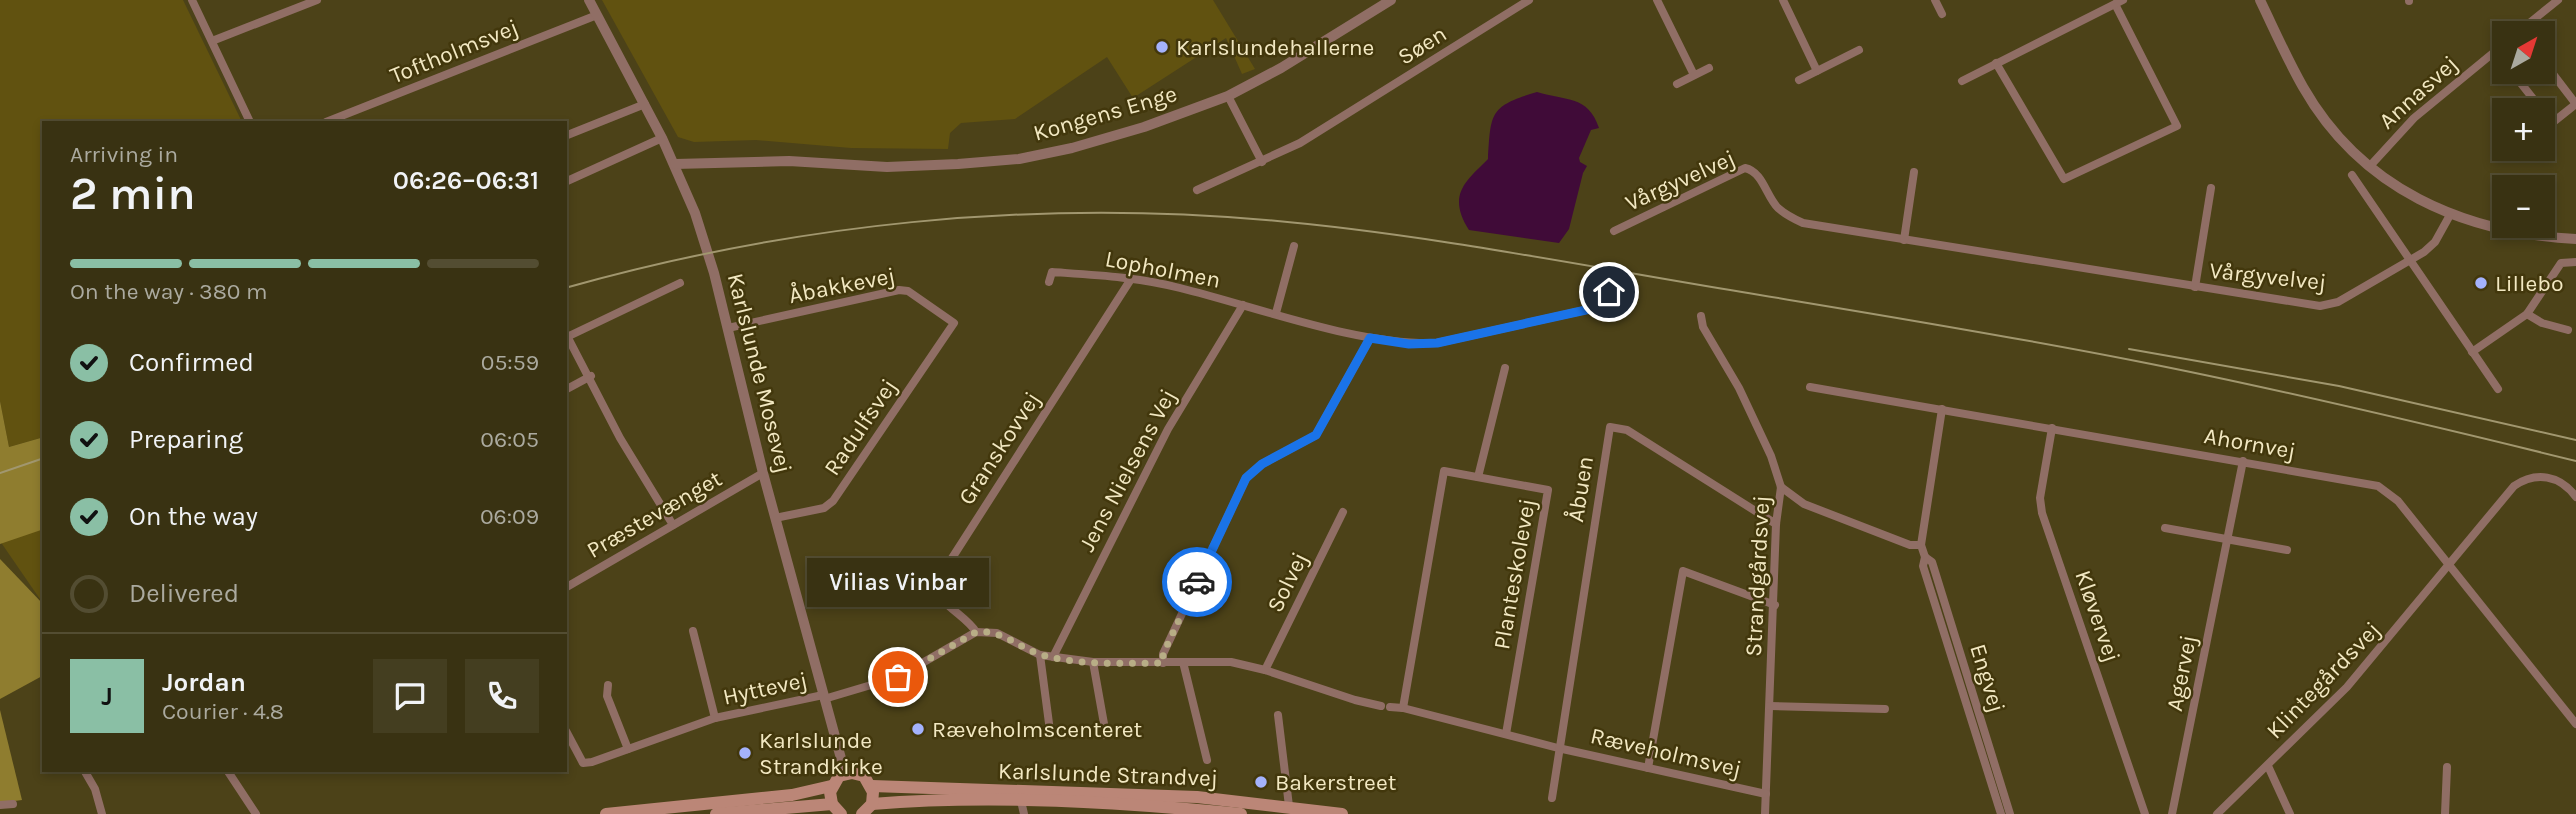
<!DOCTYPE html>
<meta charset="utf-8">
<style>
:root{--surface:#393212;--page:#443e20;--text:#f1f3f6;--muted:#abaa9f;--line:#534d32;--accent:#8abfa5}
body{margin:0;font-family:Karla,sans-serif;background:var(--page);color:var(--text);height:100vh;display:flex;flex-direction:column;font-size:26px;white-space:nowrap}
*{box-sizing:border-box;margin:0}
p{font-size:23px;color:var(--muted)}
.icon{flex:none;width:38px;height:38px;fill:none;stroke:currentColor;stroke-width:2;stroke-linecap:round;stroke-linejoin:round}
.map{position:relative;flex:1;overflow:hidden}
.side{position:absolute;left:42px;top:121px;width:525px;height:651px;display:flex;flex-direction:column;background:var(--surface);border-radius:0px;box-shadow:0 4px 10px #0003,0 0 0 2px var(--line)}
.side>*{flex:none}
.needle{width:46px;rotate:39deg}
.fabs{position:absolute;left:2492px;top:21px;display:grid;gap:14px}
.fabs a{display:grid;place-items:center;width:63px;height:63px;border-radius:0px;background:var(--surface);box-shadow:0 4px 10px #0003,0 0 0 2px var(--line);font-size:35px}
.pin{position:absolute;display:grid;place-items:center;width:60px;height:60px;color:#fff;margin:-30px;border:4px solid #fff;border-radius:50%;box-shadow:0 2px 7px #0007}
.courier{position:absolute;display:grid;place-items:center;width:70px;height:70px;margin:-35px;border:5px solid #1a73e8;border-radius:50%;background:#fff;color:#222;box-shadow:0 2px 9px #0007}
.bubble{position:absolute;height:49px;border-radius:0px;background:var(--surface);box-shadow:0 4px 10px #0003,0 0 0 2px var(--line);font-size:23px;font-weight:600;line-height:49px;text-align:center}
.summary em{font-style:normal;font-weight:600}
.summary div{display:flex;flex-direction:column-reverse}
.summary{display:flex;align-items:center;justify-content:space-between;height:119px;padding:0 28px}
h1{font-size:46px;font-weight:600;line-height:52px}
.bar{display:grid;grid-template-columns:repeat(4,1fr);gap:10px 7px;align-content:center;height:84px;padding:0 28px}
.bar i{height:9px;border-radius:5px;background:var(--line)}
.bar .selected{background:var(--accent)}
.bar p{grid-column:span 4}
.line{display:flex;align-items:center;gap:18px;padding:0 28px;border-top:2px solid var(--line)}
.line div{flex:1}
.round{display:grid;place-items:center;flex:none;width:74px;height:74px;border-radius:0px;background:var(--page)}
ol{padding:0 28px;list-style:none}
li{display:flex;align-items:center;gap:21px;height:77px}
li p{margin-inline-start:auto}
li .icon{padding:7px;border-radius:50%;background:var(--accent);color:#111;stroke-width:4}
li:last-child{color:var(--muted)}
li i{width:38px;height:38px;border:4px solid var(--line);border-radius:50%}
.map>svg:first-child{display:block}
.green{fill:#615210}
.forest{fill:#8f7d2f}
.water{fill:#400b38}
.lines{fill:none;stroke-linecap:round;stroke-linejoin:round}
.minor{stroke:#906e65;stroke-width:8}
.tertiary{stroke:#906e65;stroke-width:10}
.secondary{stroke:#bb8677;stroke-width:12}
.tram{stroke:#a1976f;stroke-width:2}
.done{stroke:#b8ae86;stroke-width:7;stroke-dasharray:0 12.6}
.route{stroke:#1a73e8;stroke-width:9}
.poi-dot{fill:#a4b2fc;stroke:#42370c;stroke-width:2.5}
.labels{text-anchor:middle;stroke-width:5;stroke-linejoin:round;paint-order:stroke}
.street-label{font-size:23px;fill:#f2e8c2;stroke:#42370c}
.poi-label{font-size:23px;fill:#f2e8c2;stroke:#42370c;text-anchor:start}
</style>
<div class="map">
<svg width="2576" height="814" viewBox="0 0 2576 814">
<rect width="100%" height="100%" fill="#4c4218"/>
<!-- green -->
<g class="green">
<polygon points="0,0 183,0 242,122 44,122 44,437 9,447 0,401"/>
<polygon points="602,0 1213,0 1255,69 1242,74 1226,38 1133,98 1107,57 1015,119 961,123 950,133 948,149 851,148 756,140 694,142 678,137"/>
<polygon points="44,479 44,605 0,541 0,494"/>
</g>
<!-- forest -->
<g class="forest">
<polygon points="0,401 9,447 44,437 44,529 0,544"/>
<polygon points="0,559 44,605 44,675 0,699"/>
<polygon points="0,710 22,800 0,803"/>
</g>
<!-- water -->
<path class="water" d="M1537 92C1566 101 1588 95 1599 128L1591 130 1579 158 1580 162 1587 166 1583 173 1569 229 1559 243 1469 230C1447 195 1465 182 1488 159 1491 113 1489 106 1537 92Z"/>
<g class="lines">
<!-- minor -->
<g class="minor">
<polyline points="192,0 250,122"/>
<polyline points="1657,0 1694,75"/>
<polyline points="1783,0 1817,71"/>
<polyline points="1935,0 1942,14"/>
<polyline points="2409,0 2409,1"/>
<polyline points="2517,33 2558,0"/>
<polyline points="212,41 317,0"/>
<polyline points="2496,51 2504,62"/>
<polyline points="2543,61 2576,104"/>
<polyline points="1996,63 2064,179 2177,126 2115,4"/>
<polyline points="2512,72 2542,110"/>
<polyline points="1799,80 1859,50"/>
<polyline points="1962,81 2123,0"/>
<polyline points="1677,84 1709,68"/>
<polyline points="1228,96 1262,162"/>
<polyline points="2543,111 2552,123 2576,104"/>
<polyline points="326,122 597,15"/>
<polyline points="565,136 645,104"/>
<polyline points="2370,166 2414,118 2504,44"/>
<polyline points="2352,175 2498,389"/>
<polyline points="565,182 662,138"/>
<polyline points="1197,190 1300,143 1529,0"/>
<path d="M1614 231 1745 168C1763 172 1766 196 1778 208 1786 215 1794 219 1803 223L2320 306 2338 302 2424 252 2435 242 2450 215"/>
<polyline points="1904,240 1914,172"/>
<path d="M1049 282 1052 272C1095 275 1138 277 1180 288 1258 307 1358 346 1437 343L1613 304 1609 292"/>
<polyline points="2195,287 2211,188"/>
<polyline points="1276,313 1294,246"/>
<polyline points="2527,314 2542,323 2568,330"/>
<polyline points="1701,316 1703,327 1739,388 1771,456 1781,487 1776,524 1765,814"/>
<polyline points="728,328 899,290 908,291 954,323 833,501 824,508 775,518"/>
<polyline points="565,332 620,438 673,525"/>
<polyline points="569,336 680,283"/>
<polyline points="2472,352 2527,314 2561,263 2576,262"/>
<polyline points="1810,387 2378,486 2398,501 2576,724"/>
<polyline points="565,390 591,376"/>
<polyline points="2052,428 2040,498 2042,513 2145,814"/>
<polyline points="1478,477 1505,368"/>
<polyline points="1781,487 1804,504 1910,545 1921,545 1925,557 1932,562 2010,814"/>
<polyline points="2165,528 2287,550"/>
<polyline points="1921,545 1942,409"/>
<polyline points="1925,557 1923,566 2001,814"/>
<polyline points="565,588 763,473"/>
<polyline points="693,631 715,718"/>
<path d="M976 632C966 615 935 603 936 583L1131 279"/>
<polyline points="1040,655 1050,731"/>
<polyline points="1053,657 1168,429 1243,305"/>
<polyline points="1093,662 1106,735"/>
<polyline points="1183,662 1207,760"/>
<polyline points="1163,663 1163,654 1246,478 1262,464 1316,435 1370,338"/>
<polyline points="1265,670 1343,512"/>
<polyline points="608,685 607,696 628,749"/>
<polyline points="824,699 898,677 976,632 997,633 1040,655 1093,662 1231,662 1265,670 1355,700 1381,706"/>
<polyline points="1770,706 1885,709"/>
<polyline points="1390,707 1403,708 1558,748 1766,794"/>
<polyline points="1403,708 1444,471 1548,490 1506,734"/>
<polyline points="1278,715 1289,806"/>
<polyline points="566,731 583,763 592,762 715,718 823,695"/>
<polyline points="2268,766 2290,814"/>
<polyline points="1648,768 1683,571 1775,605"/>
<polyline points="84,770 95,789 102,814"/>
<polyline points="227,770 256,814"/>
<polyline points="1552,798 1610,427 1627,430 1776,524"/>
<polyline points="1021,801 1024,814"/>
<polyline points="0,805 13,804"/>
<polyline points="2172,814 2243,461"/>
<path d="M2217 814 2347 687 2514 486C2536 471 2560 475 2576 497"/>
<polyline points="2445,814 2447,767"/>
</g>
<!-- tertiary -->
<g class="tertiary">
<polyline points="589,0 662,138 695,213 714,273 763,473 845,773"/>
<path d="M2260 0C2274 29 2287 59 2303 87 2361 189 2463 233 2576 239"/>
<polyline points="675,164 789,161 887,167 958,164 1019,159 1072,148 1144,127 1228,96 1281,68 1391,0"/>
</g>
<!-- secondary -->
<g class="secondary">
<polyline points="872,786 1197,797 1342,814"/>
<path d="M872 804C993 794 1119 802 1241 814"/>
<polyline points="606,814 792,795 831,786"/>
<polyline points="716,814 832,804"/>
<polyline points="841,814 832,804 830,792 839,776 852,773 864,776 873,792 872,804 862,814"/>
</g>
<!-- tram -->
<g class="tram">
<path d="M565 288C792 224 1030 199 1266 220 1425 234 1584 266 1742 292 1874 314 2005 335 2136 361 2284 390 2430 425 2576 461"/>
<polyline points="2129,349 2339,386 2576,440"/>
<polyline points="0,473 44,458"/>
</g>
</g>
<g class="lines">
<!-- done -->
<path class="done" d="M898 677 976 632C1001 629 1019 648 1042 655 1081 666 1123 663 1163 663V654L1197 582"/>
<!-- route -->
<polyline class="route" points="1197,582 1246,478 1262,464 1316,435 1370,338 1409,344 1437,343 1613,304 1609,292"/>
</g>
<!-- markers -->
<g class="poi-dot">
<circle cx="1162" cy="47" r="7"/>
<circle cx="2481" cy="283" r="7"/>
<circle cx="918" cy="729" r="7"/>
<circle cx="745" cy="753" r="7"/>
<circle cx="1261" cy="782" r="7"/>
</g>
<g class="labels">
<!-- street labels -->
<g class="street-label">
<text transform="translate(1422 45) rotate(-32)" y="8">Søen</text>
<text transform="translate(454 51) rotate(-22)" y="8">Toftholmsvej</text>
<text transform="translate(2418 92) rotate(-42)" y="8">Annasvej</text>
<text transform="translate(1105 113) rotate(-16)" y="8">Kongens Enge</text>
<text transform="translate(1680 180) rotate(-24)" y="8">Vårgyvelvej</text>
<text transform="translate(1163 269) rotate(11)" y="8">Lopholmen</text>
<text transform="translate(2268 276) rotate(6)" y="8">Vårgyvelvej</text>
<text transform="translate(842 285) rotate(-11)" y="8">Åbakkevej</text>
<text transform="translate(760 373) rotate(76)" y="8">Karlslunde Mosevej</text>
<text transform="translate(860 427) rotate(-56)" y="8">Radulfsvej</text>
<text transform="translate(2250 443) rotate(10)" y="8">Ahornvej</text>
<text transform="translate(999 448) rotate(-57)" y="8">Granskovvej</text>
<text transform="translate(1127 470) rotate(-62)" y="8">Jens Nielsens Vej</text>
<text transform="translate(1580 489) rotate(-81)" y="8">Åbuen</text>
<text transform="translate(654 514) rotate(-30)" y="8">Præstevænget</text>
<text transform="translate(1514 574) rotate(-80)" y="8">Planteskolevej</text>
<text transform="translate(1757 576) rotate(-87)" y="8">Strandgårdsvej</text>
<text transform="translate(1287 582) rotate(-64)" y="8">Solvej</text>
<text transform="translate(2098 616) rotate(71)" y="8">Kløvervej</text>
<text transform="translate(2181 673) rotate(-79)" y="8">Agervej</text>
<text transform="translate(1988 678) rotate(73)" y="8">Engvej</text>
<text transform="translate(2323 680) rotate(-46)" y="8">Klintegårdsvej</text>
<text transform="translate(765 688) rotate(-12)" y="8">Hyttevej</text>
<text transform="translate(1666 752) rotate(13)" y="8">Ræveholmsvej</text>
<text transform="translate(1108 774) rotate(2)" y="8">Karlslunde Strandvej</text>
</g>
<!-- poi labels -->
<g class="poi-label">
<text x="1176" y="55">Karlslundehallerne</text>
<text x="2495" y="291">Lillebo</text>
<text x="932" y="737">Ræveholmscenteret</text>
<text x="759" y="748">Karlslunde<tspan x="759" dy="26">Strandkirke</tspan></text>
<text x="1275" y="790">Bakerstreet</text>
</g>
</g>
</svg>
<div class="fabs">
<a><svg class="needle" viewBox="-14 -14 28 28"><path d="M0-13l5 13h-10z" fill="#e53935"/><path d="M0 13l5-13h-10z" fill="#abaa9f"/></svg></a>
<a>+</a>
<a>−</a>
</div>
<div class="pin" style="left:898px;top:677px;background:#ea580c"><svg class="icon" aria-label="bag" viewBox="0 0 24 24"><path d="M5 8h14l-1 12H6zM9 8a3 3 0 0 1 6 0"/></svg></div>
<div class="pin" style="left:1609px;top:292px;background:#1f2937"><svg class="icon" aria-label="home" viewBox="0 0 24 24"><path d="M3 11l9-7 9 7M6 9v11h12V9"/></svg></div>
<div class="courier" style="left:1197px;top:582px"><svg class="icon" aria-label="car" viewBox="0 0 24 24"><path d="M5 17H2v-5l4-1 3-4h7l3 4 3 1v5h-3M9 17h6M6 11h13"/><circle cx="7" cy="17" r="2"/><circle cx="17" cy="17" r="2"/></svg></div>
<div class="bubble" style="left:807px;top:558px;width:182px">Vilias Vinbar</div>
<section class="side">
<div class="summary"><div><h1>2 min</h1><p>Arriving in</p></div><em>06:26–06:31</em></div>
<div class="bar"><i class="selected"></i><i class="selected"></i><i class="selected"></i><i></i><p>On the way · 380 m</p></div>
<ol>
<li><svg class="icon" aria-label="check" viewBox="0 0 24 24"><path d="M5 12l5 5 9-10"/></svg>Confirmed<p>05:59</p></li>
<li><svg class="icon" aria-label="check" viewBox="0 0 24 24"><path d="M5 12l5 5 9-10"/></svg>Preparing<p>06:05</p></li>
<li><svg class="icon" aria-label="check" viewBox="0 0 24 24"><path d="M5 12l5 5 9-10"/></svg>On the way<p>06:09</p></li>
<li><i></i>Delivered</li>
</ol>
<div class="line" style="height:126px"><b class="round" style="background:var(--accent);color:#111">J</b><div><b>Jordan</b><p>Courier · 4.8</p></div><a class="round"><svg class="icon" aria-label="chat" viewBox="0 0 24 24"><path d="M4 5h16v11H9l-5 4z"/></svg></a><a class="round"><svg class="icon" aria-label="phone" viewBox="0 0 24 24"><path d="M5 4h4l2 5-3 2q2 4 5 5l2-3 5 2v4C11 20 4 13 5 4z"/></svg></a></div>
</section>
</div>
